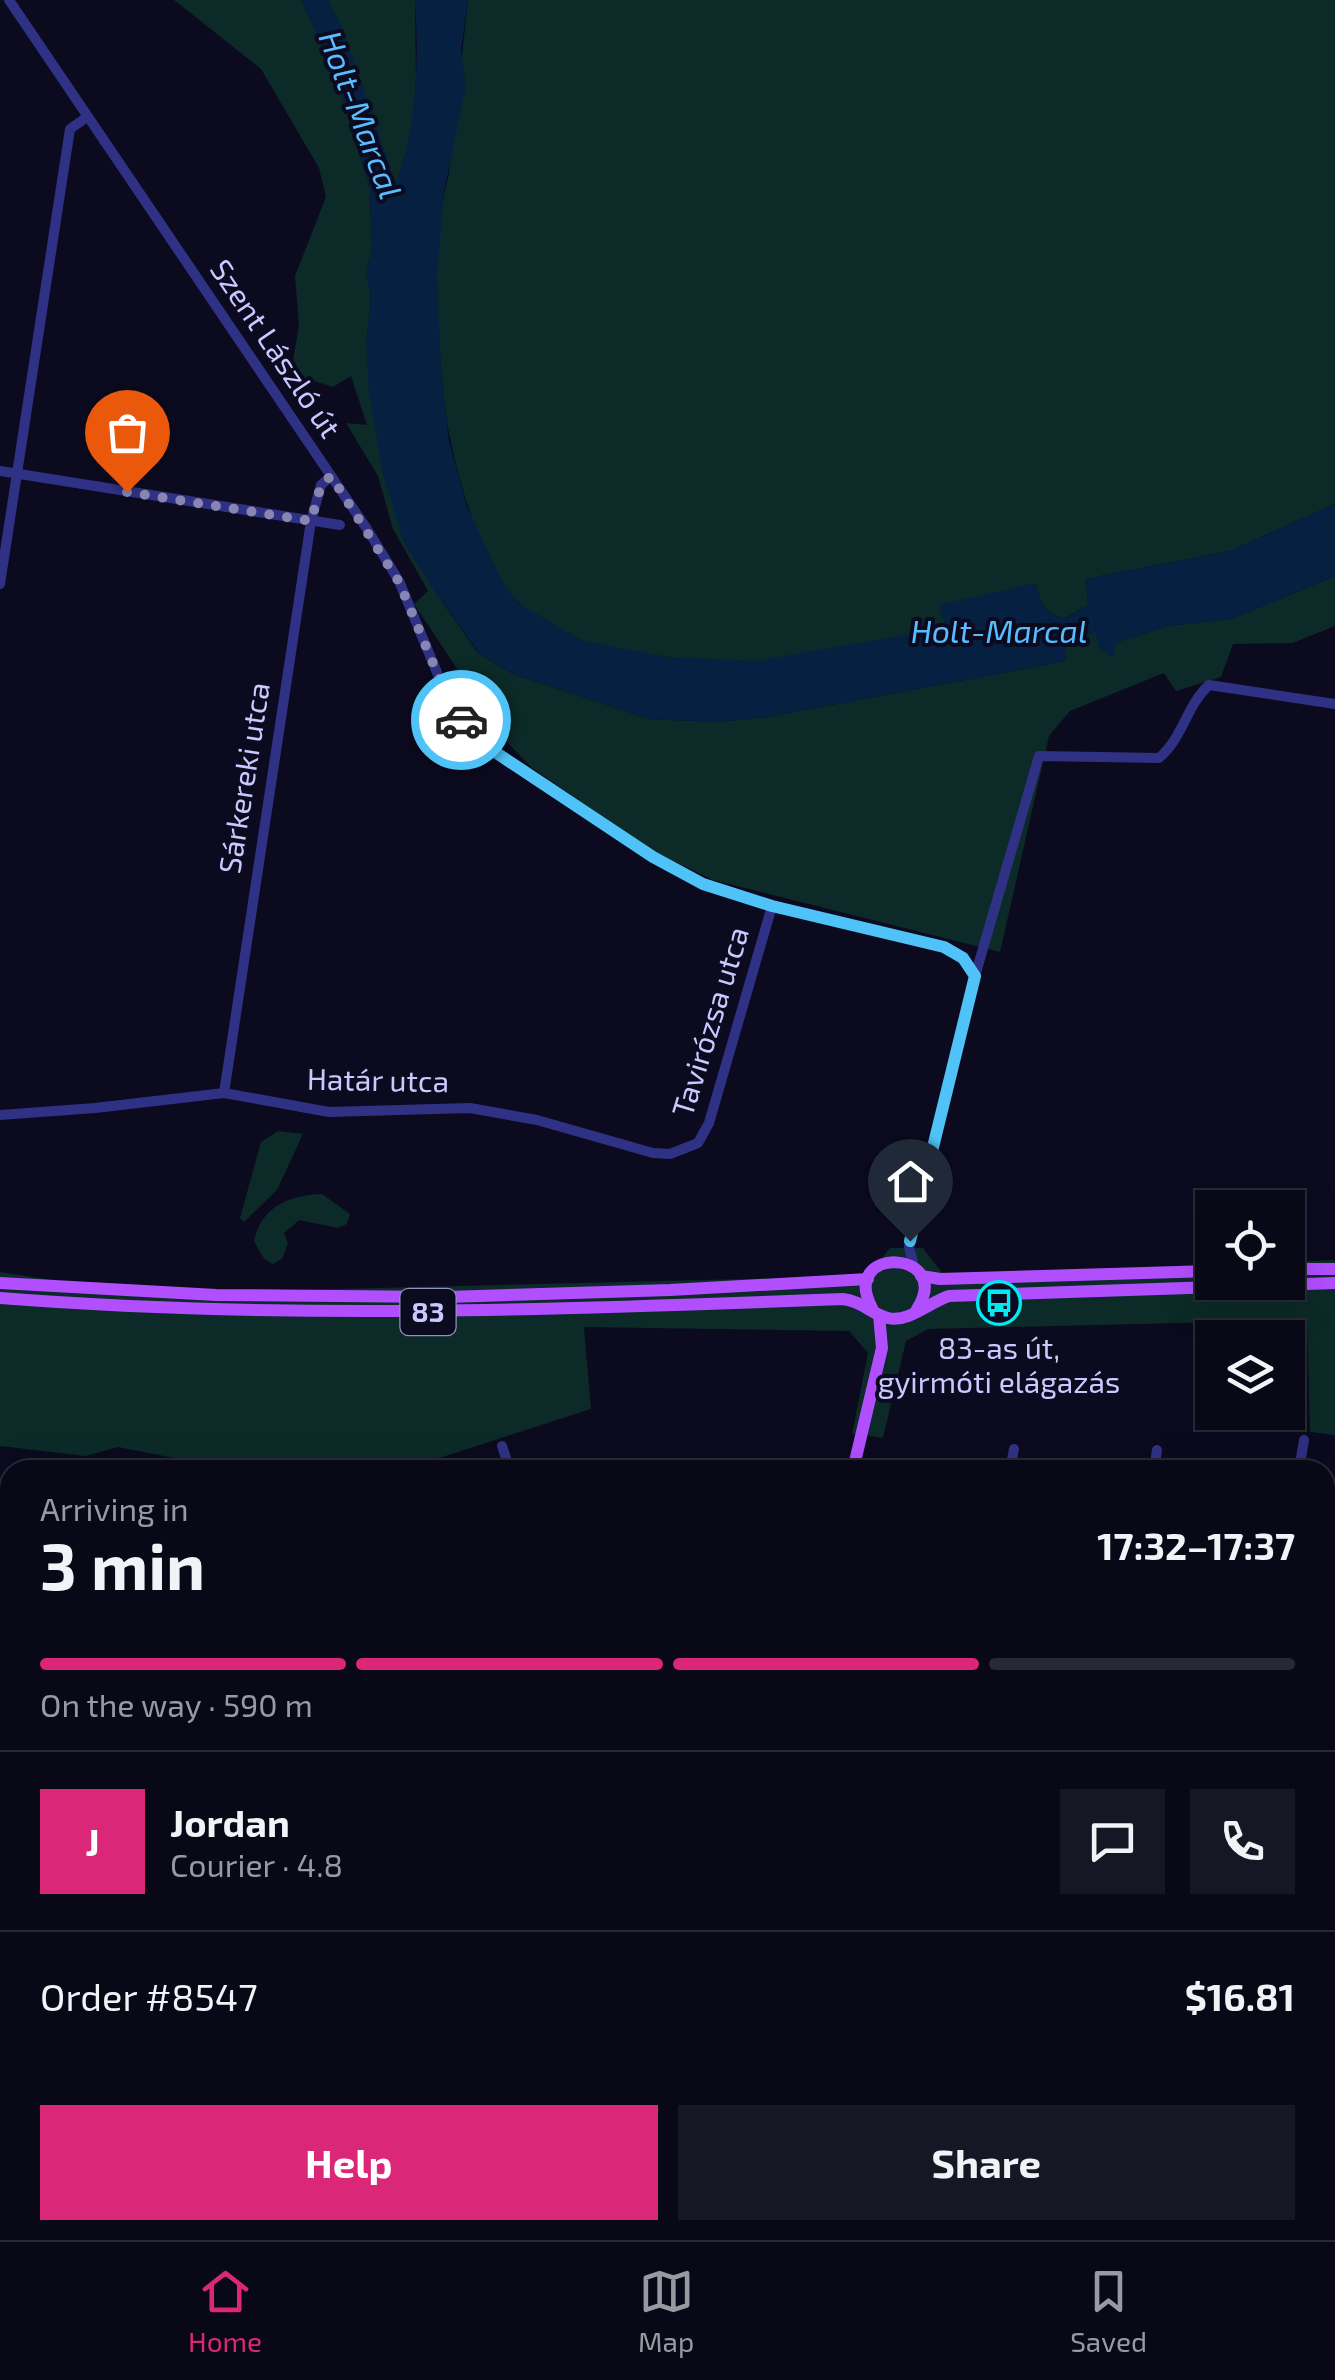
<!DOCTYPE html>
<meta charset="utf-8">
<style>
:root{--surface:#090817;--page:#171624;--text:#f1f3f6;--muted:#999aa1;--line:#292936;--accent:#db2777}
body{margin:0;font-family:"Exo 2",sans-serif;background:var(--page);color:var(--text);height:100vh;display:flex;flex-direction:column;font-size:38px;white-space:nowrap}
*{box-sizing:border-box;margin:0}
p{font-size:32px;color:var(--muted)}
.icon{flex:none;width:55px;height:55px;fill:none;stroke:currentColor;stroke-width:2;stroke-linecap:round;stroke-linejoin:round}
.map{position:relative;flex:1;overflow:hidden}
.panel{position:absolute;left:0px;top:1460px;width:1335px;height:780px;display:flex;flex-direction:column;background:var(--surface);border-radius:30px 30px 0 0;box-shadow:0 10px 40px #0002,0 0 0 2px var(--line)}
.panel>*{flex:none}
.controls{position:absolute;left:1195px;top:1190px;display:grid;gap:20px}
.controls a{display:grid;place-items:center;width:110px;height:110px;border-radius:0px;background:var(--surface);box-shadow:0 10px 40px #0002,0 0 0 2px var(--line);font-size:50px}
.pin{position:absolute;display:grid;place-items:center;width:85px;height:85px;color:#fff;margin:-102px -42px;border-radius:50% 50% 50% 0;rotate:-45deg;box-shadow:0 0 10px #0007}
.pin .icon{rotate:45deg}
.courier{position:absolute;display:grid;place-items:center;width:100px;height:100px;margin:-50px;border:8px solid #4fc3f7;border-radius:50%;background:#fff;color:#222;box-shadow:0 2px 12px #0007}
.summary em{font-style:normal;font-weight:700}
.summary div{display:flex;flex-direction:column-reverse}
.summary{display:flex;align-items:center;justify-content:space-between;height:170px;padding:0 40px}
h1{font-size:65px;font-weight:700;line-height:75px}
.bar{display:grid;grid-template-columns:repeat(4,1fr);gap:15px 10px;align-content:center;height:120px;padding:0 40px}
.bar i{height:12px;border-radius:8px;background:var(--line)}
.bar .on{background:var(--accent)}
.bar p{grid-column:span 4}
.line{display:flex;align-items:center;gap:25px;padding:0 40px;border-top:2px solid var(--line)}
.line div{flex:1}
.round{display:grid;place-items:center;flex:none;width:105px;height:105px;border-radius:0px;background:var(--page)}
.action{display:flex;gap:20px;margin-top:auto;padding:20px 40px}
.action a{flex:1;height:115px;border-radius:0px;background:var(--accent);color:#fff;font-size:40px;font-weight:700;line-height:115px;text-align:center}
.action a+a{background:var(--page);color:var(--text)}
.tab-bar{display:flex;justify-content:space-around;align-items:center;height:140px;border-top:2px solid var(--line);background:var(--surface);font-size:28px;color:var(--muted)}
.tab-bar a{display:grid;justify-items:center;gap:5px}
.tab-bar .on{color:var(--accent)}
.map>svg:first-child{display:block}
.green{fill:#0c2a27}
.water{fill:#062042}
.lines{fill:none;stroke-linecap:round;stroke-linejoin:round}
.minor{stroke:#2f3284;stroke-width:10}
.major{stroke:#b14fff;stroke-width:12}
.rail{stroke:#00ecf3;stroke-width:2.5;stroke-dasharray:15 12;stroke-linecap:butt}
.done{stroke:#8886b1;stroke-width:10;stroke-dasharray:0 18}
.route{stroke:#4fc3f7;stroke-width:12}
.labels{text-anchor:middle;stroke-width:8;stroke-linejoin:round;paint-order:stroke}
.shield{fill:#0c0a1f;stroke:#928fbc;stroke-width:2.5}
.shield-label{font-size:28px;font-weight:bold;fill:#cbc8ff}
.street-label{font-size:30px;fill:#cbc8ff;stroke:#0c0a1f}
.poi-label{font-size:30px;fill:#cbc8ff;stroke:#0c0a1f}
.water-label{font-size:32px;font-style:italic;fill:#56bdff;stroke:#0c0a1f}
</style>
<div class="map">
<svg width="1335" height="2240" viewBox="0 0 1335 2240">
<rect width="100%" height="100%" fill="#0c0a1f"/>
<!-- green -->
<g class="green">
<polygon points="174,0 302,0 338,84 370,189 372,250 366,272 371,300 366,344 434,590 478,653 513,674 650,719 718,722 767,717 1066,661 1064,641 1095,632 1115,643 1168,626 1231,619 1335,576 1335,626 1293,643 1233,644 1221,677 1176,691 1164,673 1070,711 1049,736 1000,952 713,880 653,851 532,768 503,738 414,604 428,591 393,529 378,476 346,423 367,425 351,376 333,387 291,374 299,324 295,276 326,197 319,168 261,69"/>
<polygon points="328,0 415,0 416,80 413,126 396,186 343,31"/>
<path d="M468 0H1335V504L1230 551 1085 579 1088 605 1066 618C1044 613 1041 606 1036 584L940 605 946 628C885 639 821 656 759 661 718 664 616 654 579 639 559 631 536 618 520 604 481 571 451 458 445 408 437 333 429 248 449 174Z"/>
<polygon points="278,1131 303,1134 277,1190 244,1222 240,1218 261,1142"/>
<path d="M322 1194 350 1214 347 1224 338 1228 299 1220 284 1233 288 1243 282 1259 273 1264 264 1259 254 1241C261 1207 289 1195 322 1194Z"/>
<polygon points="890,1248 923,1248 947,1279 1212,1264 1212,1282 1288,1282 1288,1262 1335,1260 1335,1435 1310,1432 1307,1320 928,1329 906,1341 883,1438 852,1434 868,1353 849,1331 584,1327 591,1409 402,1470 235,1470 118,1447 85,1456 0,1446 0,1272 65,1282 215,1292 867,1276"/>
</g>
<!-- water -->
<path class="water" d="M302 0H328L343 30 396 184C417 124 419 63 415 0H468L461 51 466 85 444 192 437 276 441 371 449 441 467 507 503 583 518 603 581 640 666 657 757 661 945 628 939 605 1036 583C1041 606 1043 613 1067 618L1088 605 1085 579 1230 551 1335 504V576L1231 619 1168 626 1116 643 1113 658 1100 649 1095 632 1064 641 1066 661 767 717 718 722 650 719 513 674 479 653 434 590 404 543 383 474 369 392 366 344 371 300 366 272 372 249 370 189 338 84Z"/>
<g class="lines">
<!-- minor -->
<g class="minor">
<polyline points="9,0 367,529 399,581 448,699 464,725 486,747 653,857 703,884 772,906 944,947 963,958 975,976"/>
<polyline points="0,471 340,525"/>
<polyline points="0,584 70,129 87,117"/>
<polyline points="224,1093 311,521 321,485 331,476"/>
<polyline points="0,1115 95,1108 224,1093 329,1112 470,1108 537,1120 653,1153 670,1154 698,1143 709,1123 772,906"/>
<path d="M914 1267 909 1247 975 976 1039 756 1159 758C1183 738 1186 706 1209 685L1335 704"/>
<polyline points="502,1446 510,1470"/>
<polyline points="1010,1470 1014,1449"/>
<polyline points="1154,1470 1157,1450"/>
<polyline points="1299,1470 1304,1440"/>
<polyline points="0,1558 10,1560"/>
<polyline points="1325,1664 1335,1665"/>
<polyline points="0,1709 10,1711"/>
<polyline points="0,1821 10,1822"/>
<polyline points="0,1992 10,1946"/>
<polyline points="1325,2010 1335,2012"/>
<polyline points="0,2031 10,2035"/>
<polyline points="0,2191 10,2193"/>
<polyline points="211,2230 266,2240"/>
<polyline points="1263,2230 1289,2240"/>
</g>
<!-- major -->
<g class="major">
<polyline points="1288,1269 1335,1269"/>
<polyline points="921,1276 940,1279 1212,1271"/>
<polyline points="0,1283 216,1295 447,1297 670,1290 868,1279"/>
<path d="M0 1298C281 1320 562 1310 843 1299 862 1301 871 1314 888 1318 908 1323 930 1302 949 1296L1335 1283"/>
<path d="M872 1308C838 1244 955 1250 917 1309"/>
<polyline points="853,1470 882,1348 879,1315"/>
<polyline points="675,2240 678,2230"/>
</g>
<!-- rail -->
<g class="rail">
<polyline points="0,2075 10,2077"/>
<polyline points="815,2230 867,2240"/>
</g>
</g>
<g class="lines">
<!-- done -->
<polyline class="done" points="127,492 311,521 321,485 331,476 399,582 448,699 461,720"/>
<!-- route -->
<polyline class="route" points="461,720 486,746 653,857 703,884 772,906 944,947 963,958 975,976 910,1241"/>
</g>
<!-- icons -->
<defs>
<g id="bus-ring" transform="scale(2.25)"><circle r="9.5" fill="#0c0a1f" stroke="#00ecf3" stroke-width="1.5"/><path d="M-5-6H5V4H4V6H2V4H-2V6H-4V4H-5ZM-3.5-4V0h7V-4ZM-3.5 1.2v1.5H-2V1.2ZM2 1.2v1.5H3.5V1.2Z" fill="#00ecf3"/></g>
</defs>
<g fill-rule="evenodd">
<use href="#bus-ring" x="999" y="1303"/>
</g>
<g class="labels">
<!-- shield labels -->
<rect class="shield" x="400.5" y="1289" width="55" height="46" rx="8"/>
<g class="shield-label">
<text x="428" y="1322">83</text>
</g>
<!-- street labels -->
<g class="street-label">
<text transform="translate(275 349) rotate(56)" y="10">Szent László út</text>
<text transform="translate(245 778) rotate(-81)" y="10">Sárkereki utca</text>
<text transform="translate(711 1022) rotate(-73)" y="10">Tavirózsa utca</text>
<text transform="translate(378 1081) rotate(1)" y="10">Határ utca</text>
</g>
<!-- poi labels -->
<g class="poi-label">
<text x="999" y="1359">83-as út,<tspan x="999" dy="34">gyirmóti elágazás</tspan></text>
</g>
<!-- water labels -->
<g class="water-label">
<text transform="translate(360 115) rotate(69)" y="11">Holt-Marcal</text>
<text x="999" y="643">Holt-Marcal</text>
</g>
</g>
</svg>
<div class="controls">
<a><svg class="icon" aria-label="locate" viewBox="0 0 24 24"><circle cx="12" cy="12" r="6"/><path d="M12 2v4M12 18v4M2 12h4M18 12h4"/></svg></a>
<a><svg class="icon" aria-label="layers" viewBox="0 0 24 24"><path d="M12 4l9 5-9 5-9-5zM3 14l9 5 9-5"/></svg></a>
</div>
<div class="pin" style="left:127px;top:492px;background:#ea580c"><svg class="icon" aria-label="bag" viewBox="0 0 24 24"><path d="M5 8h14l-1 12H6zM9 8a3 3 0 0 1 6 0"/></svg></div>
<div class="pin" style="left:910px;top:1241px;background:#1f2937"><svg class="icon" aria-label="home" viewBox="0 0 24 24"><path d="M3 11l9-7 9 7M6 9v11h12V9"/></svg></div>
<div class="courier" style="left:461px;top:720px"><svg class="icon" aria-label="car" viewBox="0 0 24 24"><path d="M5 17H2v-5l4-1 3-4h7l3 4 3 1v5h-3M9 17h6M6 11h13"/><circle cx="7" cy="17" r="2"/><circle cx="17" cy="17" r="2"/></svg></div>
<section class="panel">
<div class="summary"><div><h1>3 min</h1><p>Arriving in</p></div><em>17:32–17:37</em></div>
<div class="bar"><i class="on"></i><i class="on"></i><i class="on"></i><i></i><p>On the way · 590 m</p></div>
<div class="line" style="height:180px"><b class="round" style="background:var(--accent);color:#fff">J</b><div><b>Jordan</b><p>Courier · 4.8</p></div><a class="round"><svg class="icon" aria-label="chat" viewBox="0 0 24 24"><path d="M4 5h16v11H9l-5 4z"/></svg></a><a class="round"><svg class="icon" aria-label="phone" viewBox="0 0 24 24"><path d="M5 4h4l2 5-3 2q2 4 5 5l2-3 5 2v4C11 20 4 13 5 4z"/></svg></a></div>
<div class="line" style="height:130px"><div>Order #8547</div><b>$16.81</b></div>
<div class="action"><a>Help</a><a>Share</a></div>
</section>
</div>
<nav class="tab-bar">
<a class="on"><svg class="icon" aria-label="home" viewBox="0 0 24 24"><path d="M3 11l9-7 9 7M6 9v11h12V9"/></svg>Home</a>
<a><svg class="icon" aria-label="map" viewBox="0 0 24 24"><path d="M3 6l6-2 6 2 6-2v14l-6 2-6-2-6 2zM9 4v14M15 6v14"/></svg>Map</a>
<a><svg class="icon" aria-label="saved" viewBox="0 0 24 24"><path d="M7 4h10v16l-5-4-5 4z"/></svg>Saved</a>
</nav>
